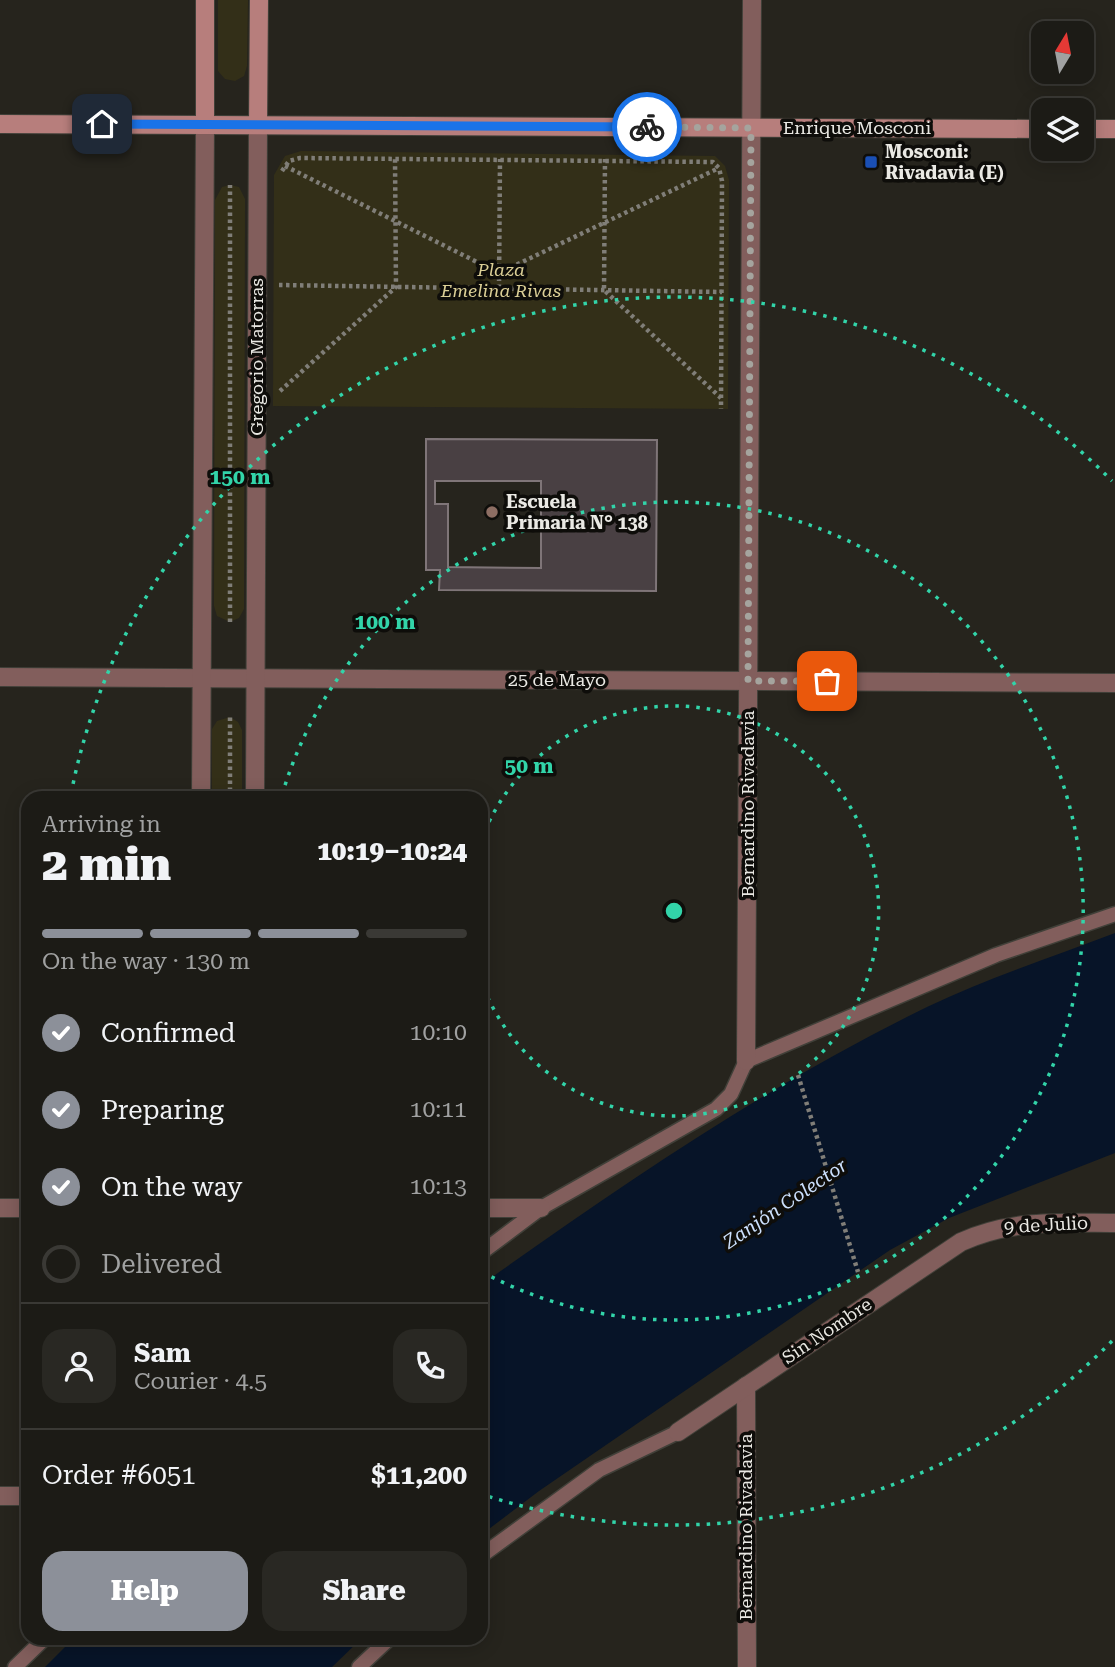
<!DOCTYPE html>
<meta charset="utf-8">
<style>
:root{--surface:#1c1b16;--page:#292823;--text:#f1f3f6;--muted:#a0a1a1;--line:#3a3935;--accent:#8c9099}
body{margin:0;font-family:"Roboto Serif",serif;background:var(--page);color:var(--text);height:100vh;display:flex;flex-direction:column;font-size:26px;white-space:nowrap}
*{box-sizing:border-box;margin:0}
p{font-size:23px;color:var(--muted)}
.icon{flex:none;width:38px;height:38px;fill:none;stroke:currentColor;stroke-width:2;stroke-linecap:round;stroke-linejoin:round}
.map{position:relative;flex:1;overflow:hidden}
.side{position:absolute;left:21px;top:791px;width:467px;height:854px;display:flex;flex-direction:column;background:var(--surface);border-radius:21px;box-shadow:0 4px 18px #0003,0 0 0 2px var(--line)}
.side>*{flex:none}
.needle{width:46px;rotate:10deg}
.buttons{position:absolute;left:1031px;top:21px;display:grid;gap:14px}
.buttons a{display:grid;place-items:center;width:63px;height:63px;border-radius:14px;background:var(--surface);box-shadow:0 4px 18px #0003,0 0 0 2px var(--line);font-size:35px}
.pin{position:absolute;display:grid;place-items:center;width:60px;height:60px;color:#fff;margin:-30px;border-radius:14px;box-shadow:0 4px 10px #0006}
.courier{position:absolute;display:grid;place-items:center;width:70px;height:70px;margin:-35px;border:5px solid #1a73e8;border-radius:50%;background:#fff;color:#222;box-shadow:0 2px 9px #0007}
.overview em{font-style:normal;font-weight:800}
.overview div{display:flex;flex-direction:column-reverse}
.overview{display:flex;align-items:center;justify-content:space-between;height:119px;padding:0 21px}
h1{font-size:46px;font-weight:800;line-height:52px}
.bar{display:grid;grid-template-columns:repeat(4,1fr);gap:10px 7px;align-content:center;height:84px;padding:0 21px}
.bar i{height:9px;border-radius:5px;background:var(--line)}
.bar .current{background:var(--accent)}
.bar p{grid-column:span 4}
.line{display:flex;align-items:center;gap:18px;padding:0 21px;border-top:2px solid var(--line)}
.line div{flex:1}
.round{display:grid;place-items:center;flex:none;width:74px;height:74px;border-radius:21px;background:var(--page)}
ol{padding:0 21px;list-style:none}
li{display:flex;align-items:center;gap:21px;height:77px}
li p{margin-inline-start:auto}
li .icon{padding:7px;border-radius:50%;background:var(--accent);color:#fff;stroke-width:4}
li:last-child{color:var(--muted)}
li i{width:38px;height:38px;border:4px solid var(--line);border-radius:50%}
.button{display:flex;gap:14px;margin-top:auto;padding:14px 21px}
.button a{flex:1;height:80px;border-radius:21px;background:var(--accent);color:#fff;font-size:28px;font-weight:800;line-height:80px;text-align:center}
.button a+a{background:var(--page);color:var(--text)}
.map>svg:first-child{display:block}
.green{fill:#332f18}
.water{fill:#071428}
.building{fill:#494043;stroke:#7f7578;stroke-width:2;fill-rule:evenodd}
.lines{fill:none;stroke-linecap:round;stroke-linejoin:round}
.service-casing{stroke:#414039;stroke-width:17}
.minor-casing{stroke:#414039;stroke-width:20}
.secondary-casing{stroke:#414039;stroke-width:20}
.path{stroke:#807e78;stroke-width:4.5;stroke-dasharray:3.5 3.5;stroke-linecap:butt}
.service{stroke:#825e5c;stroke-width:14}
.minor{stroke:#825e5c;stroke-width:18}
.secondary{stroke:#b77e7c;stroke-width:18}
.done{stroke:#a5a49e;stroke-width:7;stroke-dasharray:0 12.6}
.route{stroke:#1a73e8;stroke-width:9}
.ring{fill:none;stroke:#32d4a9;stroke-width:3.5;stroke-dasharray:3.5 7}
.transit-dot{fill:#1a4fb4;stroke:#0e0d0a;stroke-width:2.5}
.education-dot{fill:#8d6e63;stroke:#0e0d0a;stroke-width:2.5}
.labels{text-anchor:middle;stroke-width:7;stroke-linejoin:round;paint-order:stroke}
.street-label{font-size:18px;fill:#eae9e4;stroke:#0e0d0a}
.poi-label{font-size:18px;font-weight:bold;fill:#eae9e4;stroke:#0e0d0a;text-anchor:start}
.park-label{font-size:18px;font-style:italic;fill:#dbcf96;stroke:#0e0d0a}
.water-label{font-size:19px;font-style:italic;fill:#cce0fd;stroke:#0e0d0a}
.centre{fill:#32d4a9;stroke:#0e0d0a;stroke-width:3.5}
.ring-label{font-size:21px;text-anchor:middle;font-weight:bold;fill:#32d4a9;stroke:#0e0d0a;stroke-width:7;stroke-linejoin:round;paint-order:stroke}
</style>
<div class="map">
<svg width="1115" height="1667" viewBox="0 0 1115 1667">
<rect width="100%" height="100%" fill="#26241d"/>
<!-- green -->
<g class="green">
<polygon points="218,0 248,0 247,66 244,76 235,81 225,79 218,71"/>
<polygon points="301,151 715,156 725,166 729,180 728,409 273,406 274,175 285,156"/>
<polygon points="230,185 239,187 245,199 244,609 239,618 230,622 217,616 214,606 215,200 222,187"/>
<polygon points="230,717 238,722 242,730 242,798 212,798 212,729 217,721"/>
</g>
<!-- water -->
<g class="water">
<path d="M1115 933V1153L949 1218 890 1250 539 1491 481 1535V1285C624 1183 769 1084 927 1007 988 978 1052 957 1115 933Z"/>
<polygon points="74,1638 362,1638 332,1667 45,1667"/>
</g>
<!-- building -->
<path class="building" d="M426 439 657 440 656 591 439 590 440 570H426ZM435 481H541V568L448 567V504H435Z"/>
<g class="lines">
<!-- service casing -->
<g class="service-casing">
<g id="service">
<polyline points="481,1253 541,1208 716,1109 731,1094 746,1061 996,955 1115,914"/>
<polyline points="481,1556 599,1470 678,1432"/>
<polyline points="15,1667 45,1638"/>
<polyline points="359,1667 390,1638"/>
</g>
</g>
<!-- minor casing -->
<g class="minor-casing">
<g id="minor">
<polyline points="0,677 1115,683"/>
<polyline points="201,798 205,125"/>
<polyline points="255,798 258,125"/>
<polyline points="746,1061 752,0"/>
<polyline points="0,1208 28,1208"/>
<polyline points="481,1208 541,1208"/>
<polyline points="746,1386 747,1667"/>
<path d="M678 1432 961 1242C1011 1219 1061 1223 1115 1223"/>
<polyline points="0,1496 21,1496"/>
</g>
</g>
<!-- secondary casing -->
<g class="secondary-casing">
<g id="secondary">
<polyline points="0,124 1043,129"/>
<polyline points="205,125 205,0"/>
<polyline points="258,125 259,0"/>
<polyline points="1082,129 1115,129"/>
</g>
</g>
<!-- path -->
<g class="path">
<polyline points="605,159 604,290 721,398"/>
<polyline points="285,166 499,273 719,168"/>
<polyline points="282,171 289,161 300,158 713,162 719,168 722,181 721,409"/>
<polyline points="279,285 722,292"/>
<polyline points="499,288 500,159"/>
<polyline points="280,391 396,287 395,158"/>
<polyline points="230,622 230,185"/>
<polyline points="230,798 230,717"/>
<polyline points="798,1075 858,1272"/>
</g>
<!-- service -->
<use href="#service" class="service"/>
<!-- minor -->
<use href="#minor" class="minor"/>
<!-- secondary -->
<use href="#secondary" class="secondary"/>
</g>
<g class="lines">
<!-- done -->
<polyline class="done" points="647,127 751,128 748,681 827,681"/>
<!-- route -->
<polyline class="route" points="102,124 647,127"/>
</g>
<!-- distance rings -->
<g class="ring">
<path d="M481 841A205 205 0 1 1 481 981"/>
<path d="M282 795A409 409 0 1 1 482 1272"/>
<path d="M1112 1341A614 614 0 0 1 484 1495M71 794A614 614 0 0 1 1112 481"/>
</g>
<!-- markers -->
<rect class="transit-dot" x="864" y="155" width="14" height="14" rx="3.5"/>
<circle class="education-dot" cx="492" cy="512" r="7"/>
<g class="labels">
<!-- street labels -->
<g class="street-label">
<text x="857" y="134">Enrique Mosconi</text>
<text transform="translate(257 357) rotate(-90)" y="6">Gregorio Matorras</text>
<text x="557" y="686">25 de Mayo</text>
<text transform="translate(748 804) rotate(-90)" y="6">Bernardino Rivadavia</text>
<text transform="translate(1046 1225) rotate(-3)" y="6">9 de Julio</text>
<text transform="translate(827 1331) rotate(-34)" y="6">Sin Nombre</text>
<text transform="translate(746 1527) rotate(-90)" y="6">Bernardino Rivadavia</text>
</g>
<!-- poi labels -->
<g class="poi-label">
<text x="885" y="158">Mosconi:<tspan x="885" dy="21">Rivadavia (E)</tspan></text>
<text x="506" y="508">Escuela<tspan x="506" dy="21">Primaria N° 138</tspan></text>
</g>
<!-- park labels -->
<g class="park-label">
<text x="501" y="276">Plaza<tspan x="501" dy="21">Emelina Rivas</tspan></text>
</g>
<!-- water labels -->
<g class="water-label">
<text transform="translate(785 1203) rotate(-34)" y="7">Zanjón Colector</text>
</g>
</g>
<circle cx="674" cy="911" r="10" class="centre"/>
<g class="ring-label">
<text x="240" y="484">150 m</text>
<text x="385" y="629">100 m</text>
<text x="529" y="773">50 m</text>
</g>
</svg>
<div class="buttons">
<a><svg class="needle" viewBox="-14 -14 28 28"><path d="M0-13l5 13h-10z" fill="#e53935"/><path d="M0 13l5-13h-10z" fill="#a0a1a1"/></svg></a>
<a><svg class="icon" aria-label="layers" viewBox="0 0 24 24"><path d="M12 4l9 5-9 5-9-5zM3 14l9 5 9-5"/></svg></a>
</div>
<div class="pin" style="left:827px;top:681px;background:#ea580c"><svg class="icon" aria-label="bag" viewBox="0 0 24 24"><path d="M5 8h14l-1 12H6zM9 8a3 3 0 0 1 6 0"/></svg></div>
<div class="pin" style="left:102px;top:124px;background:#1f2937"><svg class="icon" aria-label="home" viewBox="0 0 24 24"><path d="M3 11l9-7 9 7M6 9v11h12V9"/></svg></div>
<div class="courier" style="left:647px;top:127px"><svg class="icon" aria-label="bike" viewBox="0 0 24 24"><circle cx="6" cy="16" r="4"/><circle cx="18" cy="16" r="4"/><path d="M6 16l4-8h5l3 8M10 8l3 8H6M13 5h3"/></svg></div>
<section class="side">
<div class="overview"><div><h1>2 min</h1><p>Arriving in</p></div><em>10:19–10:24</em></div>
<div class="bar"><i class="current"></i><i class="current"></i><i class="current"></i><i></i><p>On the way · 130 m</p></div>
<ol>
<li><svg class="icon" aria-label="check" viewBox="0 0 24 24"><path d="M5 12l5 5 9-10"/></svg>Confirmed<p>10:10</p></li>
<li><svg class="icon" aria-label="check" viewBox="0 0 24 24"><path d="M5 12l5 5 9-10"/></svg>Preparing<p>10:11</p></li>
<li><svg class="icon" aria-label="check" viewBox="0 0 24 24"><path d="M5 12l5 5 9-10"/></svg>On the way<p>10:13</p></li>
<li><i></i>Delivered</li>
</ol>
<div class="line" style="height:126px"><a class="round"><svg class="icon" aria-label="person" viewBox="0 0 24 24"><circle cx="12" cy="8" r="4"/><path d="M4 21q1-7 8-7t8 7"/></svg></a><div><b>Sam</b><p>Courier · 4.5</p></div><a class="round"><svg class="icon" aria-label="phone" viewBox="0 0 24 24"><path d="M5 4h4l2 5-3 2q2 4 5 5l2-3 5 2v4C11 20 4 13 5 4z"/></svg></a></div>
<div class="line" style="height:91px"><div>Order #6051</div><b>$11,200</b></div>
<div class="button"><a>Help</a><a>Share</a></div>
</section>
</div>
